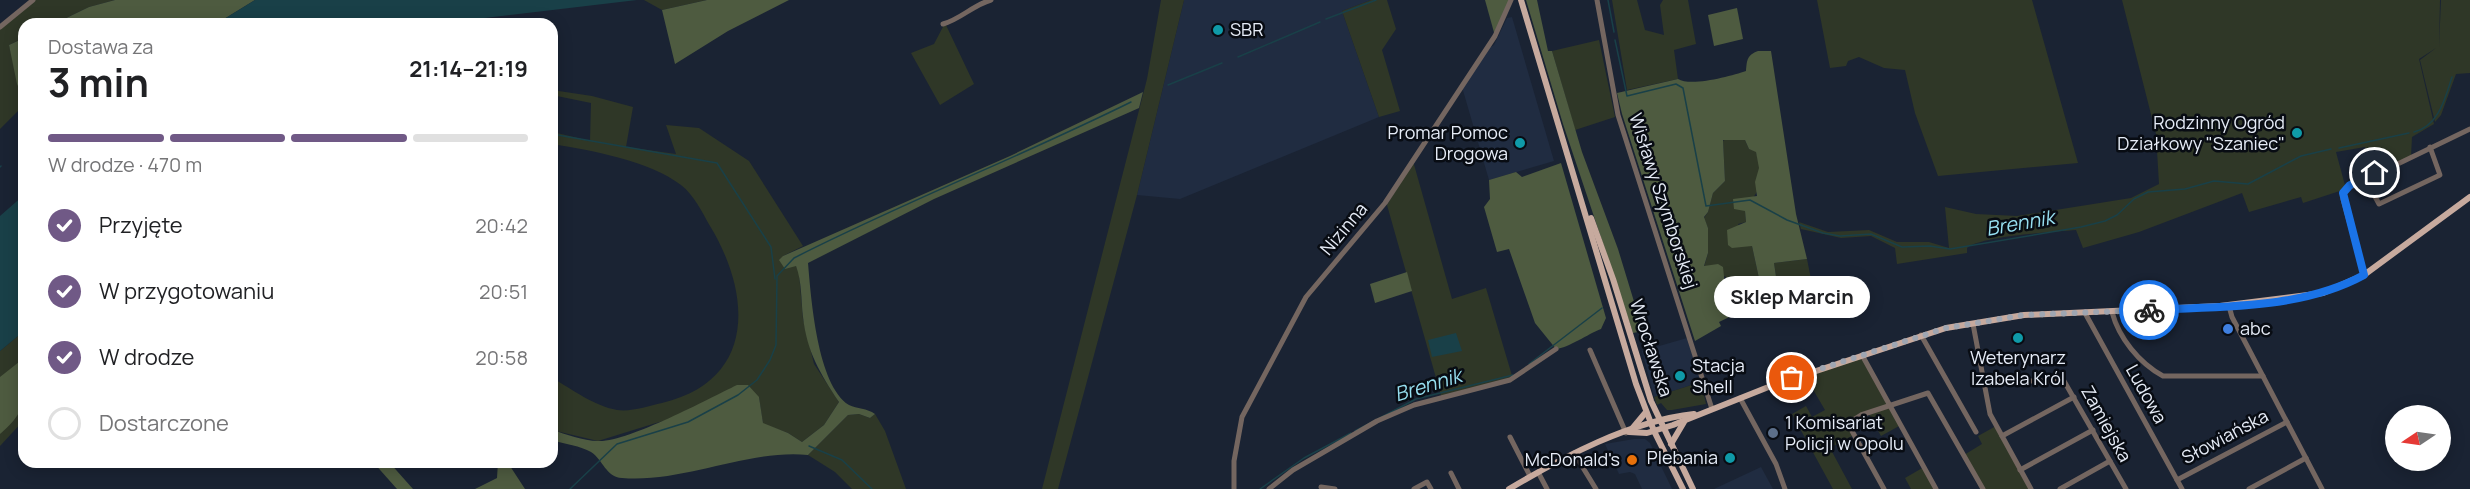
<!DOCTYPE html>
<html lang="pl">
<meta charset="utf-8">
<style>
:root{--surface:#fff;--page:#f2f2f2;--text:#202124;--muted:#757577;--line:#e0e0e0;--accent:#705986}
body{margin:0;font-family:Manrope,sans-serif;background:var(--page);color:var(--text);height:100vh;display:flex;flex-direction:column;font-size:22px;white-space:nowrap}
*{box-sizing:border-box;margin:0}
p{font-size:20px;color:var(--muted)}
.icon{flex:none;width:33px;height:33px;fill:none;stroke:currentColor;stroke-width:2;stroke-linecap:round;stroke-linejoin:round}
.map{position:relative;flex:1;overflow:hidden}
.details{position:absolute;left:18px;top:18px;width:540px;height:450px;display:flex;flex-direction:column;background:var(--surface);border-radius:18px;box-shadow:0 3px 15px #0003}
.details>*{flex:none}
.needle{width:39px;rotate:257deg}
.tools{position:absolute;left:2385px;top:405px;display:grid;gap:12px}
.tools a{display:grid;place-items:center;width:66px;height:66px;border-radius:50%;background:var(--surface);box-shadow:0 3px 15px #0003;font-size:30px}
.pin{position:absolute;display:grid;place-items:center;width:51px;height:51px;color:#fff;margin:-26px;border:3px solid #fff;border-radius:50%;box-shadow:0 2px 6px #0007}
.courier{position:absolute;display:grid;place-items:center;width:60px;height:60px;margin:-30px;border:4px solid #1a73e8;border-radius:50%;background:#fff;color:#222;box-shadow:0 2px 8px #0007}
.bubble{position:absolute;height:42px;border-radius:21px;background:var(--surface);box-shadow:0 3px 15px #0003;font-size:20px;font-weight:700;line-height:42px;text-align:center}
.overview em{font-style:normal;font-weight:700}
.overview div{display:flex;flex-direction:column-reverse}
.overview{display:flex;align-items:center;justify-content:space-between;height:102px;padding:0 30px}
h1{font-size:39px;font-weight:700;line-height:45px}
.bar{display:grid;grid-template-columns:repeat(4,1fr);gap:9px 6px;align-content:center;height:72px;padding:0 30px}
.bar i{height:8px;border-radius:4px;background:var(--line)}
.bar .selected{background:var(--accent)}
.bar p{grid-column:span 4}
ol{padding:0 30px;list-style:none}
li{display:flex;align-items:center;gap:18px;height:66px}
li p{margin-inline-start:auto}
li .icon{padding:6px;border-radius:50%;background:var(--accent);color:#fff;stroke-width:4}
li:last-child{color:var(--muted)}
li i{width:33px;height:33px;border:3px solid var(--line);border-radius:50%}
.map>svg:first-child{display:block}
.built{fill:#202c41}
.green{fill:#2f3727}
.forest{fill:#4e5b40}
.water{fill:#194048}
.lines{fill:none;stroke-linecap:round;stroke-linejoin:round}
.stream{stroke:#194048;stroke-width:1.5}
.minor{stroke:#746660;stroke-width:5}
.major{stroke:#c7aa9e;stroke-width:6}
.done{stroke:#9fa6b2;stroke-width:6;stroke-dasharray:0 10.8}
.route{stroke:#1a73e8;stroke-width:8}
.culture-dot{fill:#0f9aa8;stroke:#080c13;stroke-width:2}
.shop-dot{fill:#3f7fe0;stroke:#080c13;stroke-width:2}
.service-dot{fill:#5c6f8a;stroke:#080c13;stroke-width:2}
.food-dot{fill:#e8710a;stroke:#080c13;stroke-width:2}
.labels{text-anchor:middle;stroke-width:5;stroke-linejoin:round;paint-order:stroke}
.poi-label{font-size:18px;fill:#e6ecf7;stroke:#080c13;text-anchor:start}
.street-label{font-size:18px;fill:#e6ecf7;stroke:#080c13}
.water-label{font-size:20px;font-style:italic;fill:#96deef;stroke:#080c13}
</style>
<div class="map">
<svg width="2470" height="489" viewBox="0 0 2470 489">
<rect width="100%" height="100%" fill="#1a2333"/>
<!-- built -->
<g class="built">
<polygon points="1184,0 1371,0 1342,11 1379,117 1180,199 1137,195"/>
<polygon points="1512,17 1554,161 1489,180 1462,87 1489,48 1494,45 1507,18"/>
<polygon points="1687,338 1701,382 1654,397 1642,351"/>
<polygon points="1634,439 1645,439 1650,443 1672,489 1642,489 1635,474 1630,472 1619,474 1605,444"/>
<polygon points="1761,467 1773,489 1714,489"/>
</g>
<!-- green -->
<g class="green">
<polygon points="33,0 115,0 89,7 54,24 24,24 24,38 9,45 24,105 0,129 0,27"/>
<polygon points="644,0 707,0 662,10"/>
<polygon points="1161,0 1184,0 1137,195 1058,489 1042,489 1147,79"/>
<polygon points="1371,0 1387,0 1396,29 1382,50 1400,111 1379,117 1342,11"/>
<polygon points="1612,0 1637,0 1645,30 1664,35 1660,5 1663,0 1688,0 1696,44 1674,50 1678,79 1627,90"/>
<polygon points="1817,0 2032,0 2078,163 1938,176 1915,113 1905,70 1884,68 1859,57 1848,61 1846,66 1830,68"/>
<path d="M2122 0H2440L2439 47 2441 0H2470V73L2456 74 2441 115 2435 122 2420 60 2436 48 2419 59 2434 124 2412 137 2411 156 2375 173 2365 147 2336 152 2346 189 2303 203 2301 197 2249 212 2242 193 2139 232 2083 248 2076 230C2054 232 1981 236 1967 248V253L1897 264 1895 248 1871 236 1841 238 1801 229 1799 222 1828 232 1869 230 1897 242H1929L1949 248 1945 207 1976 214 2017 216 2131 198 2159 184 2156 134Z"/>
<polygon points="945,23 974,84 940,105 911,53 934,44"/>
<polygon points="1599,40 1615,117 1575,130 1552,51"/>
<path d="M552 90 592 96 633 107 626 147 676 154 666 125 699 128 749 161 803 246 783 256 796 266 799 273 803 319 814 364 839 402 824 425 802 442 788 433 763 424 759 397 656 423 598 441 552 430V378C572 389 594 406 617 410 632 412 648 406 662 403 756 381 752 295 710 226 702 212 694 195 681 185 650 161 590 150 552 144L553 132 590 141 591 103 552 95Z"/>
<polygon points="1726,139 1745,140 1749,149 1756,151 1760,168 1756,182 1758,190 1745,211 1746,222 1738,224 1752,246 1762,292 1726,296 1726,277 1704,267 1708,253 1708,228 1704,218 1708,212 1713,193 1725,181 1723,141"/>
<polygon points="1413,161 1452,299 1486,288 1513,379 1442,399 1387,205"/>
<polygon points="1807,259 1812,284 1778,290 1774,263"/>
<polygon points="24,331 24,420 0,446 0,351"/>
<polygon points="1862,355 1901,425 1881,436 1868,413 1854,418 1854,435 1830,448 1852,489 1833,489 1792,414 1806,406 1812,417 1825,410 1804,374"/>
<polygon points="1701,382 1706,404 1672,410 1667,410 1661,403 1657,405 1654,397"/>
<polygon points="859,414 870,418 875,414 885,431 906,489 852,489 835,472 808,455 848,415"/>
<polygon points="1996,426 2031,489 1983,489 1964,455 1982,444 1978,436"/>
<polygon points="1924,467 1936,489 1911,489 1905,478"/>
</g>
<!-- forest -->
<g class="forest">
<polygon points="115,0 255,0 216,24 54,24 89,7"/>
<polygon points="707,0 789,0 728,31 675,64 662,10"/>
<polygon points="1485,0 1510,0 1495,36"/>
<polygon points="1526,0 1537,0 1548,51 1552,51 1582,152 1618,249 1643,331 1633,333 1563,124"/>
<polygon points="1737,8 1743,39 1714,46 1708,15"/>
<polygon points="24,38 24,98 17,84 9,45"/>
<path d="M1758 51H1771L1796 214 1807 259 1774 263 1778 290 1762 292 1752 246 1732 248 1728 245 1727 230 1746 222 1745 211 1734 209 1733 199 1757 196 1755 182 1759 168 1756 152 1749 149 1745 140H1723L1725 181 1713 193 1708 212 1704 217 1708 228V253L1704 266 1718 264 1723 267 1726 295H1738L1744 310 1719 322 1721 326 1695 341 1622 114 1617 93 1678 79C1691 87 1731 76 1746 71 1747 60 1747 55 1758 51Z"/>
<path d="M1143 92 1139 108 934 199 808 263C811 297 817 385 849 405 857 409 867 408 875 414L870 418 859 414 848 415 808 455C748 449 685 483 622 478 606 477 603 460 591 452 581 446 564 444 552 440V430C566 434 583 441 598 441 626 443 708 399 737 385H748L759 397 763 423 788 433 802 442 824 425 839 402C820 373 807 352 803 317 801 300 802 282 796 266L785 269 779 260 783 256 1010 156Z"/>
<path d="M1561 163 1606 318 1601 329C1588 334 1568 348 1556 349L1535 323 1509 249 1497 252 1484 207 1490 199 1489 180 1516 172 1522 177Z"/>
<polygon points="1407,272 1412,291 1375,303 1370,284"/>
<path d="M24 358C24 395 31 408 0 434V377Z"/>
<polygon points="373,462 389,462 413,489 397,489"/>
<polygon points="498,462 511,462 510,466 525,489 475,489 497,478"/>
</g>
<!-- water -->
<g class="water">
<polygon points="255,0 637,0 476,19 458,24 216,24"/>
<polygon points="24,195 24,331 0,351 0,216"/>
<polygon points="1456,333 1462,351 1432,357 1428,340"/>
</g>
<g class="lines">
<!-- stream -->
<g class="stream">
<polyline points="1608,0 1614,32"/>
<polyline points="1326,19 1376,0"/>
<polyline points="1615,40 1627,96 1676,84 1683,88 1706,206 1750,200 1787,220 1823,233 1840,236 1871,234 1902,247 1930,246 1950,249 2081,227 2105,221 2117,215 2134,199 2148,192 2185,189 2214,181 2248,184 2301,156 2331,149"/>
<polyline points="1238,57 1320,22"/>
<polyline points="1168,85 1222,63"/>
<path d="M2414 132C2439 126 2445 98 2452 77"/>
<polyline points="552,134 717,163 771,247 775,279"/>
<polyline points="2339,148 2409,133"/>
<polyline points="0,167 1,166"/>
<polyline points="1529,364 1602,308"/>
<polyline points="1355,431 1416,399 1513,375"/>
<polyline points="809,446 842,460 872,489"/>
<path d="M570 489 617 444 688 422 738 395 757 380 770 360 776 345 777 276 794 258C904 202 1020 157 1131 102"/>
<polyline points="1260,489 1304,458 1351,433"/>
</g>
<!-- minor -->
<g class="minor">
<polyline points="1597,0 1618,115 1712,409"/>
<path d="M943 24C961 19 973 5 991 0"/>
<polyline points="0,27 33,0"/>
<polyline points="2365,178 2379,204 2440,175 2430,147"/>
<polyline points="2364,275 2343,199 2346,189 2470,129"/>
<polyline points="2229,306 2232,317 2322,489"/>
<path d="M2112 312C2119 338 2139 363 2163 376H2263"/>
<polyline points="2085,313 2182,489"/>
<polyline points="1973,324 1990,414 2031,489"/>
<polyline points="1921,335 1976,432"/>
<polyline points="1590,350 1626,433"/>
<polyline points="1862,355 1936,489"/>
<polyline points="1984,381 2064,381 2126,489"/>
<polyline points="1740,398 1776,464 1785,489"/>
<polyline points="2002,436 2074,397"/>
<polyline points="1510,437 1530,476"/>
<polyline points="1574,453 1596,489"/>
<polyline points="2020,470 2093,430"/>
<polyline points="1538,472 1547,489"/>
<polyline points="1451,473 1459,489"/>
<polyline points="2177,480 2287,422"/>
<polyline points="1321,487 1335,489"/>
<polyline points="1234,489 1234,461 1242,417 1306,297 1385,203 1495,36 1511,0"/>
<polyline points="1269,489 1293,470 1377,421 1414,405 1510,380 1556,349"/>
<polyline points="1414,489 1427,482 1431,489"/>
<polyline points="1884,489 1852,431 1853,420 1861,415 1928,393 1983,489"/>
<polyline points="2060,489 2110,461"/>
<polyline points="2249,489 2306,458"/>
</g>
<!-- major -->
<g class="major">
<polyline points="1521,0 1636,384 1654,431 1683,489"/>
<polyline points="1591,218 1613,279 1651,401 1693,489"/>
<polyline points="1631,430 1646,412"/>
<polyline points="1629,432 1647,433 1673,425 1771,386 1946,328 2024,315 2220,306 2323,293 2364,275 2470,197"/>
<polyline points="1671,444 1684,422"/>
<path d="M1509 489C1563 457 1630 421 1694 414"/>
</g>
</g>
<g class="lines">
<!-- done -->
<polyline class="done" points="1792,378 1946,328 2024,315 2149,310"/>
<!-- route -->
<path class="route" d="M2149 310C2220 306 2300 310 2364 275L2343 193 2350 185 2375 173"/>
</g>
<!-- markers -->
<g class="culture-dot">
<circle cx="1218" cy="30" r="6"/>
<circle cx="2297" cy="133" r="6"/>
<circle cx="1520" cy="143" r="6"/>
<circle cx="2018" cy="338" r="6"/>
<circle cx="1680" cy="376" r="6"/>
<circle cx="1730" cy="458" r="6"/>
</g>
<circle class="shop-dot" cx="2228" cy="329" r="6"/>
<circle class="service-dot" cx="1773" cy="433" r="6"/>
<circle class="food-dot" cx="1632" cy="460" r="6"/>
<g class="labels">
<!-- poi labels -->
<g class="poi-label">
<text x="1230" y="36">SBR</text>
<text x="2285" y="129" text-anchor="end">Rodzinny Ogród<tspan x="2285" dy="21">Działkowy "Szaniec"</tspan></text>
<text x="1508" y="139" text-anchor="end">Promar Pomoc<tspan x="1508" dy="21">Drogowa</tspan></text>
<text x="2240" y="335">abc</text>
<text x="2018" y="364" text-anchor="middle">Weterynarz<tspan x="2018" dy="21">Izabela Król</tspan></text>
<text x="1692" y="372">Stacja<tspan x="1692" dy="21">Shell</tspan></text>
<text x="1785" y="429">1 Komisariat<tspan x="1785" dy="21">Policji w Opolu</tspan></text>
<text x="1718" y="464" text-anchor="end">Plebania</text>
<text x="1620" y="466" text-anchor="end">McDonald's</text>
</g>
<!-- street labels -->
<g class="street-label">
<text transform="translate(1663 201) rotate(72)" y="6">Wisławy Szymborskiej</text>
<text transform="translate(1344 229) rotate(-50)" y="6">Nizinna</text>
<text transform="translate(1651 348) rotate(72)" y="6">Wrocławska</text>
<text transform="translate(2146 394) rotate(61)" y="6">Ludowa</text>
<text transform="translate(2106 424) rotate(61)" y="6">Zamiejska</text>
<text transform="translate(2225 437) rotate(-28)" y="6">Słowiańska</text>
</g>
<!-- water labels -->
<g class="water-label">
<text transform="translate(2020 223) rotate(-10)" y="7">Brennik</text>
<text transform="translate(1428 385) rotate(-17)" y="7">Brennik</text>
</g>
</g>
</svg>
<div class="tools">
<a><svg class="needle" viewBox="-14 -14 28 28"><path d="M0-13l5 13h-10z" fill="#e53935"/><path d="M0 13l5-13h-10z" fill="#757577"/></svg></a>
</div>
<div class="pin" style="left:1792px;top:378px;background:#ea580c"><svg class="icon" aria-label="bag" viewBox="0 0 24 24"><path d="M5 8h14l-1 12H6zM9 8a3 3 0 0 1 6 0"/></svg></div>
<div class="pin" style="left:2375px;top:173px;background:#1f2937"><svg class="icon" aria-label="home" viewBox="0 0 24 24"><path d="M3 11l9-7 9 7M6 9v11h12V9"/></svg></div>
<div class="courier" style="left:2149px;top:310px"><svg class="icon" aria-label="bike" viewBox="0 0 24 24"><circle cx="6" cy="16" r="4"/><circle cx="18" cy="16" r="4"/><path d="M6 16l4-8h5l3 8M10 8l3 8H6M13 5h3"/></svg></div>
<div class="bubble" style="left:1714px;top:276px;width:156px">Sklep Marcin</div>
<section class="details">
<div class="overview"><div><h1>3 min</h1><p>Dostawa za</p></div><em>21:14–21:19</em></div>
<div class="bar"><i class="selected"></i><i class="selected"></i><i class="selected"></i><i></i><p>W drodze · 470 m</p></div>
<ol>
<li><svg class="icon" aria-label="check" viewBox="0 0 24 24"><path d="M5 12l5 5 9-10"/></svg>Przyjęte<p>20:42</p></li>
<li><svg class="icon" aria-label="check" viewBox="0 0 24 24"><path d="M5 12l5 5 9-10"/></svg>W przygotowaniu<p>20:51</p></li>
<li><svg class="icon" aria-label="check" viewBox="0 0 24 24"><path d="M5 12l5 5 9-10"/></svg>W drodze<p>20:58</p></li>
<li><i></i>Dostarczone</li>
</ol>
</section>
</div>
